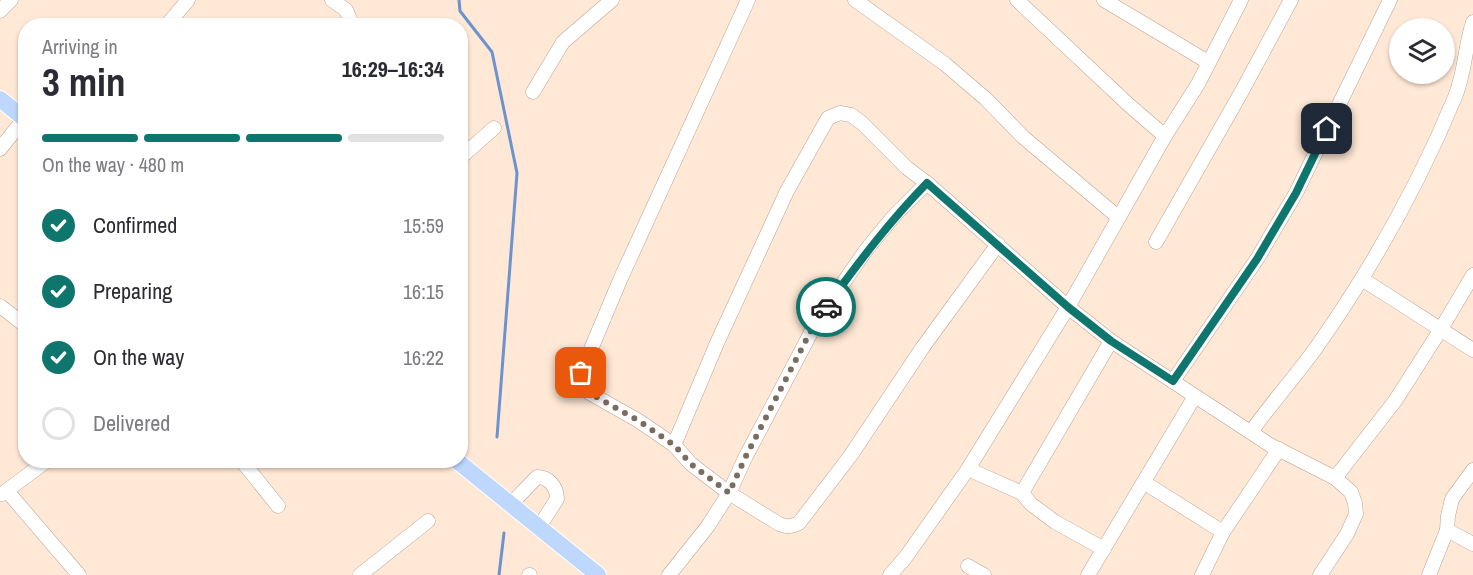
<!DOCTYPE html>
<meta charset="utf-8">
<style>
:root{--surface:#fff;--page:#f2f2f3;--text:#2b2b33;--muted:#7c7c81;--line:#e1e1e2;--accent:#0f766e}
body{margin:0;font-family:"Archivo Narrow",sans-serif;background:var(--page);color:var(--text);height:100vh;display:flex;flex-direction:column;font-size:22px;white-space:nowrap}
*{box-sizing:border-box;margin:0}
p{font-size:20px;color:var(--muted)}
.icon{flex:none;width:33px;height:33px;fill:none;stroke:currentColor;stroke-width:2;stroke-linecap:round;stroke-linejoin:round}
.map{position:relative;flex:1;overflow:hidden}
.drawer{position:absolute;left:18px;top:18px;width:450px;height:450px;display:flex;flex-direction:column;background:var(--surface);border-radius:24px;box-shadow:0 2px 4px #0004}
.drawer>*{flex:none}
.tools{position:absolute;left:1389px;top:18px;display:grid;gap:12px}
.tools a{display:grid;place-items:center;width:66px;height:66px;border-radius:50%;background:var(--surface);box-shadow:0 2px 4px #0004;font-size:30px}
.pin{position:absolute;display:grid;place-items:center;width:51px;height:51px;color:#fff;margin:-26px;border-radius:12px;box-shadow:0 3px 9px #0006}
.courier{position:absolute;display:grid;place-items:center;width:60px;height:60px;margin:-30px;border:4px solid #0f766e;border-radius:50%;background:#fff;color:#222;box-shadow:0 2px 8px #0007}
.summary em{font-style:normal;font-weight:700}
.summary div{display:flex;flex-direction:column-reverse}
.summary{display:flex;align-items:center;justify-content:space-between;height:102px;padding:0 24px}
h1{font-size:39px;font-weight:700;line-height:45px}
.bar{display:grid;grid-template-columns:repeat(4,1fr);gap:9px 6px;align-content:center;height:72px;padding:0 24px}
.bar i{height:8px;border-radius:4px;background:var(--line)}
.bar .on{background:var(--accent)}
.bar p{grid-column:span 4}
ol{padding:0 24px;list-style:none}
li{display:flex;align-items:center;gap:18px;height:66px}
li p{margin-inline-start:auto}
li .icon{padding:6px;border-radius:50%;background:var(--accent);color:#fff;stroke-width:4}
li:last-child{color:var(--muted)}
li i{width:33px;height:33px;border:3px solid var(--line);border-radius:50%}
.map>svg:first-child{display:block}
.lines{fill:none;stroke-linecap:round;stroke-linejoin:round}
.stream{stroke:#6b93ce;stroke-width:3}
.minor-casing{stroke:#b8a391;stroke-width:15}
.major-casing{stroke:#fff;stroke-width:18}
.minor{stroke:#fff;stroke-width:14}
.major{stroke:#bdd7fd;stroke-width:16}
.done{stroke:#796c61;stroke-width:6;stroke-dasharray:0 10.8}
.route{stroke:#0f766e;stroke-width:8}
</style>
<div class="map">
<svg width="1473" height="575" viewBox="0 0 1473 575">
<rect width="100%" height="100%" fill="#ffe8d5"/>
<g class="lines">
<!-- stream -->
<g class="stream">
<polyline points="459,0 460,11 492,52 517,173 497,437"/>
<polyline points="499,575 504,533"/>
</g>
<!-- minor casing -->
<g class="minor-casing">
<g id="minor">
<polyline points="332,0 346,10 353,26"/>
<path d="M748 0 620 280 581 373V385L586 391 639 421 674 445 691 464 729 493 779 524C787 527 791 527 799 523L851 455 923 347 998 244"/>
<polyline points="855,0 945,64 986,99 1023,137 1118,217"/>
<polyline points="1017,0 1130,106 1165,136"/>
<polyline points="1104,0 1208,62"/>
<polyline points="0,11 11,0"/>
<polyline points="166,26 188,0"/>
<polyline points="533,92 563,42 612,0"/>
<polyline points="0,149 24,119"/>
<polyline points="460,158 494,128"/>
<polyline points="1156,242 1242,91 1291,0"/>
<polyline points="1362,279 1473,350"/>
<polyline points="0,306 26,326"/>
<polyline points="1173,381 1257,259 1296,193 1390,0"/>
<path d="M1251 432C1272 402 1297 375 1318 345 1372 268 1419 184 1455 97 1465 73 1465 46 1473 22"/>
<polyline points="674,445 717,343 787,191 828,118 840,113 851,115 862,123 907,168 927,183 1068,307 1111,341 1270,445 1335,478 1351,492 1355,503 1356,514 1347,534 1320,575"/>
<polyline points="241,460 278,506"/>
<polyline points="968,469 1022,493 1031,504 1055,522 1104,549"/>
<polyline points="1335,478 1395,401 1441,329 1473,275"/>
<polyline points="1145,483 1223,532"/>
<polyline points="7,491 79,575"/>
<polyline points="1022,493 1111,341"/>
<polyline points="2,494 48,460"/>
<path d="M511 504 537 477C549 477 557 487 557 499L539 527"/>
<polyline points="1447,530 1473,544"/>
<polyline points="968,566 984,575"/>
<polyline points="360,575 428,521"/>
<polyline points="529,575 530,575"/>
<polyline points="669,575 708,526 729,493 745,458 817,321 866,250 894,216 927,183"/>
<polyline points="890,575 905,558 968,469 1068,307 1165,136 1198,84 1241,0"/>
<polyline points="1088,575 1195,396"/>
<polyline points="1202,575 1223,532 1279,449"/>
<polyline points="1429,575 1447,530 1448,516 1452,499 1473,470"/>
</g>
</g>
<!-- major casing -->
<g class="major-casing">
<g id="major">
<polyline points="0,99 26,120"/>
<polyline points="456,460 598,575"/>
</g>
</g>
<!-- minor -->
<use href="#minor" class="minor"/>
<!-- major -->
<use href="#major" class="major"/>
</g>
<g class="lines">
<!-- done -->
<polyline class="done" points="581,373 581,386 586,391 639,421 674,445 691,464 729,493 745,458 816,321 826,307"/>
<!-- route -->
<path class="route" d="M826 307C859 262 888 223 927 183L1068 307 1111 341 1173 381 1257 259 1296 193 1327 129"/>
</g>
</svg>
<div class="tools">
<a><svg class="icon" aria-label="layers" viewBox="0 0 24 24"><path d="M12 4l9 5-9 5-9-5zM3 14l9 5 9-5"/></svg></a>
</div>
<div class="pin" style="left:581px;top:373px;background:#ea580c"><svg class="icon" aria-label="bag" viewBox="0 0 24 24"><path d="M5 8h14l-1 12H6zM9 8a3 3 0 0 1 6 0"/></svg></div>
<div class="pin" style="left:1327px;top:129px;background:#1f2937"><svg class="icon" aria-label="home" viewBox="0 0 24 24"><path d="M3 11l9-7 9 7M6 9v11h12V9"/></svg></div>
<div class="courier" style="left:826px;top:307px"><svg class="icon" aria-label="car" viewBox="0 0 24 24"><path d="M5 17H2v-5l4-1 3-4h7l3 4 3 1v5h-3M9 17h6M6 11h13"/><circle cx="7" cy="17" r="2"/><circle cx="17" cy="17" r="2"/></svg></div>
<section class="drawer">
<div class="summary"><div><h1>3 min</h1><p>Arriving in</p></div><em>16:29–16:34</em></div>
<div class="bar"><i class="on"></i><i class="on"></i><i class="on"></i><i></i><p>On the way · 480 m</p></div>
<ol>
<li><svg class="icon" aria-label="check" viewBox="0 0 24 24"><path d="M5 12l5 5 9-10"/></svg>Confirmed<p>15:59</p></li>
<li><svg class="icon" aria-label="check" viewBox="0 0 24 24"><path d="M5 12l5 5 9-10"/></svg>Preparing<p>16:15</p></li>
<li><svg class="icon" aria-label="check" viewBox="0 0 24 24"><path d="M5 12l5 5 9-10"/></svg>On the way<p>16:22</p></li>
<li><i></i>Delivered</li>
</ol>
</section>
</div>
